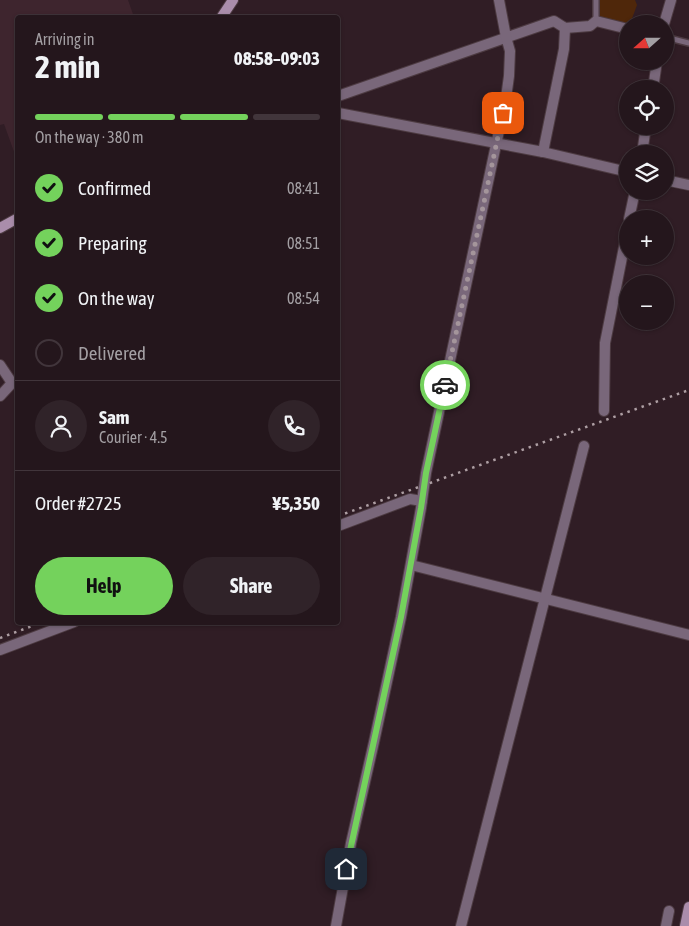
<!DOCTYPE html>
<meta charset="utf-8">
<style>
:root{--surface:#24161c;--page:#302329;--text:#f1f3f6;--muted:#a39fa3;--line:#41353b;--accent:#74d25c}
body{margin:0;font-family:"Asap Condensed",sans-serif;background:var(--page);color:var(--text);height:100vh;display:flex;flex-direction:column;font-size:19px;white-space:nowrap}
*{box-sizing:border-box;margin:0}
p{font-size:16px;color:var(--muted)}
.icon{flex:none;width:28px;height:28px;fill:none;stroke:currentColor;stroke-width:2;stroke-linecap:round;stroke-linejoin:round}
.map{position:relative;flex:1;overflow:hidden}
.panel{position:absolute;left:15px;top:15px;width:325px;height:610px;display:flex;flex-direction:column;background:var(--surface);border-radius:5px;box-shadow:0 1px 4px #0004,0 0 0 1px var(--line)}
.panel>*{flex:none}
.needle{width:32px;rotate:249deg}
.buttons{position:absolute;left:619px;top:15px;display:grid;gap:10px}
.buttons a{display:grid;place-items:center;width:55px;height:55px;border-radius:50%;background:var(--surface);box-shadow:0 1px 4px #0004,0 0 0 1px var(--line);font-size:25px}
.pin{position:absolute;display:grid;place-items:center;width:42px;height:42px;color:#fff;margin:-21px;border-radius:10px;box-shadow:0 2px 8px #0006}
.courier{position:absolute;display:grid;place-items:center;width:50px;height:50px;margin:-25px;border:4px solid #74d25c;border-radius:50%;background:#fff;color:#222;box-shadow:0 1px 6px #0007}
.headline em{font-style:normal;font-weight:700}
.headline div{display:flex;flex-direction:column-reverse}
.headline{display:flex;align-items:center;justify-content:space-between;height:85px;padding:0 20px}
h1{font-size:32px;font-weight:700;line-height:38px}
.bar{display:grid;grid-template-columns:repeat(4,1fr);gap:8px 5px;align-content:center;height:60px;padding:0 20px}
.bar i{height:6px;border-radius:4px;background:var(--line)}
.bar .current{background:var(--accent)}
.bar p{grid-column:span 4}
.line{display:flex;align-items:center;gap:12px;padding:0 20px;border-top:1px solid var(--line)}
.line div{flex:1}
.round{display:grid;place-items:center;flex:none;width:52px;height:52px;border-radius:26px;background:var(--page)}
ol{padding:0 20px;list-style:none}
li{display:flex;align-items:center;gap:15px;height:55px}
li p{margin-inline-start:auto}
li .icon{padding:5px;border-radius:50%;background:var(--accent);color:#111;stroke-width:4}
li:last-child{color:var(--muted)}
li i{width:28px;height:28px;border:2px solid var(--line);border-radius:50%}
.primary-button{display:flex;gap:10px;margin-top:auto;padding:10px 20px}
.primary-button a{flex:1;height:58px;border-radius:30px;background:var(--accent);color:#111;font-size:20px;font-weight:700;line-height:58px;text-align:center}
.primary-button a+a{background:var(--page);color:var(--text)}
.map>svg:first-child{display:block}
.built{fill:#3e252e}
.green{fill:#4f270a}
.lines{fill:none;stroke-linecap:round;stroke-linejoin:round}
.lane-casing{stroke:#4d3b42;stroke-width:8}
.street-casing{stroke:#4d3b42;stroke-width:12}
.secondary-casing{stroke:#4d3b42;stroke-width:12}
.lane{stroke:#79677a;stroke-width:5}
.street{stroke:#79677a;stroke-width:10}
.secondary{stroke:#aa8dab;stroke-width:10}
.rail{stroke:#ad9ea3;stroke-width:2.5;stroke-dasharray:2.5 5;stroke-linecap:butt}
.done{stroke:#a4959b;stroke-width:5;stroke-dasharray:0 9}
.route{stroke:#74d25c;stroke-width:6}
</style>
<div class="map">
<svg width="689" height="926" viewBox="0 0 689 926">
<rect width="100%" height="100%" fill="#301d25"/>
<!-- built -->
<polygon class="built" points="0,0 128,0 134,17 18,18 17,160 4,124 0,125"/>
<!-- green -->
<polygon class="green" points="598,0 635,0 637,5 630,24 600,19"/>
<g class="lines">
<!-- lane casing -->
<g class="lane-casing">
<g id="lane">
<polyline points="596,0 596,21"/>
<polyline points="665,37 689,43"/>
</g>
</g>
<!-- street casing -->
<g class="street-casing">
<g id="street">
<polyline points="664,24 671,0"/>
<polyline points="653,89 657,61"/>
<polyline points="338,96 554,21 565,28 590,26 596,21 628,29"/>
<polyline points="338,113 543,152 628,172"/>
<polyline points="543,152 564,49 565,28"/>
<polyline points="642,154 646,126"/>
<polyline points="665,180 689,185"/>
<polyline points="629,219 635,191"/>
<polyline points="0,365 12,383 0,396"/>
<polyline points="604,411 605,343 628,227"/>
<polyline points="338,526 410,499 422,501"/>
<polyline points="411,565 689,635"/>
<polyline points="0,650 74,622"/>
<polyline points="336,926 351,843 374,742 401,617 421,508 426,473 506,98 509,76 510,51 506,37 499,0"/>
<polyline points="461,926 584,446"/>
<polyline points="666,926 669,911"/>
</g>
</g>
<!-- secondary casing -->
<g class="secondary-casing">
<g id="secondary">
<polyline points="221,18 233,0"/>
<polyline points="0,228 18,218"/>
<polyline points="685,926 689,907"/>
</g>
</g>
<!-- lane -->
<use href="#lane" class="lane"/>
<!-- street -->
<use href="#street" class="street"/>
<!-- secondary -->
<use href="#secondary" class="secondary"/>
<!-- rail -->
<g class="rail">
<polyline points="338,516 689,390"/>
<polyline points="0,638 43,622"/>
</g>
</g>
<g class="lines">
<!-- done -->
<polyline class="done" points="445,385 503,113"/>
<!-- route -->
<polyline class="route" points="346,869 401,617 421,508 426,473 445,385"/>
</g>
</svg>
<div class="buttons">
<a><svg class="needle" viewBox="-14 -14 28 28"><path d="M0-13l5 13h-10z" fill="#e53935"/><path d="M0 13l5-13h-10z" fill="#a39fa3"/></svg></a>
<a><svg class="icon" aria-label="locate" viewBox="0 0 24 24"><circle cx="12" cy="12" r="6"/><path d="M12 2v4M12 18v4M2 12h4M18 12h4"/></svg></a>
<a><svg class="icon" aria-label="layers" viewBox="0 0 24 24"><path d="M12 4l9 5-9 5-9-5zM3 14l9 5 9-5"/></svg></a>
<a>+</a>
<a>−</a>
</div>
<div class="pin" style="left:503px;top:113px;background:#ea580c"><svg class="icon" aria-label="bag" viewBox="0 0 24 24"><path d="M5 8h14l-1 12H6zM9 8a3 3 0 0 1 6 0"/></svg></div>
<div class="pin" style="left:346px;top:869px;background:#1f2937"><svg class="icon" aria-label="home" viewBox="0 0 24 24"><path d="M3 11l9-7 9 7M6 9v11h12V9"/></svg></div>
<div class="courier" style="left:445px;top:385px"><svg class="icon" aria-label="car" viewBox="0 0 24 24"><path d="M5 17H2v-5l4-1 3-4h7l3 4 3 1v5h-3M9 17h6M6 11h13"/><circle cx="7" cy="17" r="2"/><circle cx="17" cy="17" r="2"/></svg></div>
<section class="panel">
<div class="headline"><div><h1>2 min</h1><p>Arriving in</p></div><em>08:58–09:03</em></div>
<div class="bar"><i class="current"></i><i class="current"></i><i class="current"></i><i></i><p>On the way · 380 m</p></div>
<ol>
<li><svg class="icon" aria-label="check" viewBox="0 0 24 24"><path d="M5 12l5 5 9-10"/></svg>Confirmed<p>08:41</p></li>
<li><svg class="icon" aria-label="check" viewBox="0 0 24 24"><path d="M5 12l5 5 9-10"/></svg>Preparing<p>08:51</p></li>
<li><svg class="icon" aria-label="check" viewBox="0 0 24 24"><path d="M5 12l5 5 9-10"/></svg>On the way<p>08:54</p></li>
<li><i></i>Delivered</li>
</ol>
<div class="line" style="height:90px"><a class="round"><svg class="icon" aria-label="person" viewBox="0 0 24 24"><circle cx="12" cy="8" r="4"/><path d="M4 21q1-7 8-7t8 7"/></svg></a><div><b>Sam</b><p>Courier · 4.5</p></div><a class="round"><svg class="icon" aria-label="phone" viewBox="0 0 24 24"><path d="M5 4h4l2 5-3 2q2 4 5 5l2-3 5 2v4C11 20 4 13 5 4z"/></svg></a></div>
<div class="line" style="height:65px"><div>Order #2725</div><b>¥5,350</b></div>
<div class="primary-button"><a>Help</a><a>Share</a></div>
</section>
</div>
